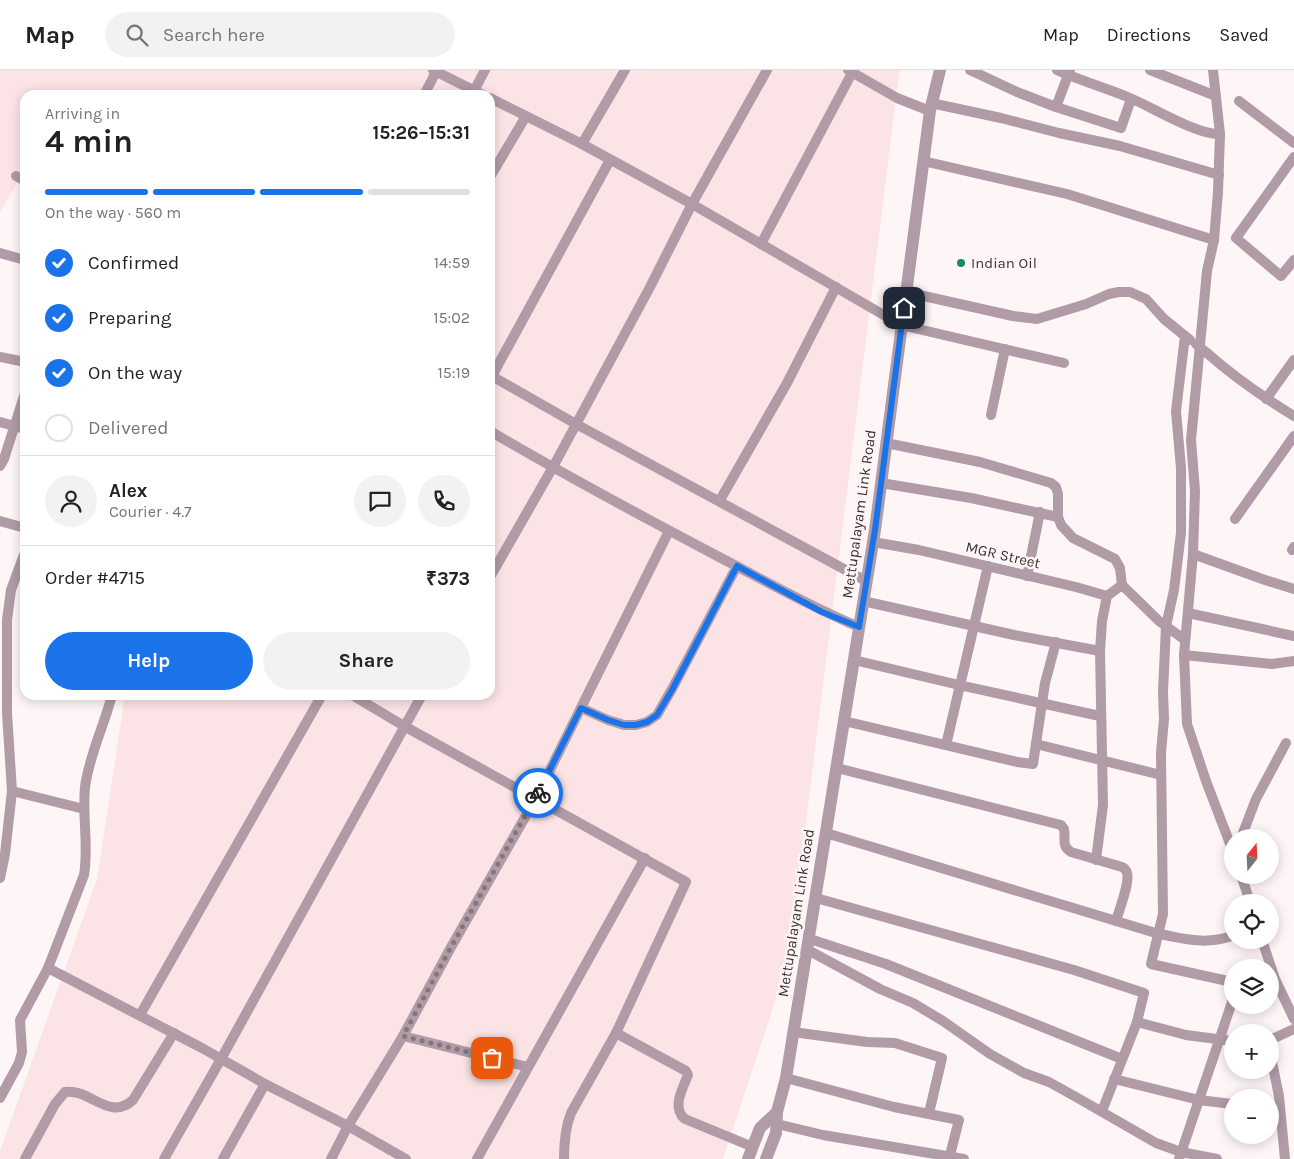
<!DOCTYPE html>
<meta charset="utf-8">
<style>
:root{--surface:#fff;--page:#f2f2f2;--text:#222;--muted:#767676;--line:#e0e0e0;--accent:#1a73e8}
body{margin:0;font-family:Karla,sans-serif;background:var(--page);color:var(--text);height:100vh;display:flex;flex-direction:column;font-size:19px;white-space:nowrap}
*{box-sizing:border-box;margin:0}
p{font-size:16px;color:var(--muted)}
.icon{flex:none;width:28px;height:28px;fill:none;stroke:currentColor;stroke-width:2;stroke-linecap:round;stroke-linejoin:round}
.map{position:relative;flex:1;overflow:hidden}
.panel{position:absolute;left:20px;top:20px;width:475px;height:610px;display:flex;flex-direction:column;background:var(--surface);border-radius:15px;box-shadow:0 2px 12px #0003}
.panel>*{flex:none}
.needle{width:32px;rotate:18deg}
.controls{position:absolute;left:1224px;top:759px;display:grid;gap:10px}
.controls a{display:grid;place-items:center;width:55px;height:55px;border-radius:50%;background:var(--surface);box-shadow:0 2px 12px #0003;font-size:25px}
.pin{position:absolute;display:grid;place-items:center;width:42px;height:42px;color:#fff;margin:-21px;border-radius:10px;box-shadow:0 2px 8px #0006}
.courier{position:absolute;display:grid;place-items:center;width:50px;height:50px;margin:-25px;border:4px solid #1a73e8;border-radius:50%;background:#fff;color:#222;box-shadow:0 1px 6px #0007}
.head em{font-style:normal;font-weight:700}
.head div{display:flex;flex-direction:column-reverse}
.head{display:flex;align-items:center;justify-content:space-between;height:85px;padding:0 25px}
h1{font-size:32px;font-weight:700;line-height:38px}
.bar{display:grid;grid-template-columns:repeat(4,1fr);gap:8px 5px;align-content:center;height:60px;padding:0 25px}
.bar i{height:6px;border-radius:4px;background:var(--line)}
.bar .active{background:var(--accent)}
.bar p{grid-column:span 4}
.line{display:flex;align-items:center;gap:12px;padding:0 25px;border-top:1px solid var(--line)}
.line div{flex:1}
.round{display:grid;place-items:center;flex:none;width:52px;height:52px;border-radius:26px;background:var(--page)}
ol{padding:0 25px;list-style:none}
li{display:flex;align-items:center;gap:15px;height:55px}
li p{margin-inline-start:auto}
li .icon{padding:5px;border-radius:50%;background:var(--accent);color:#fff;stroke-width:4}
li:last-child{color:var(--muted)}
li i{width:28px;height:28px;border:2px solid var(--line);border-radius:50%}
.button{display:flex;gap:10px;margin-top:auto;padding:10px 25px}
.button a{flex:1;height:58px;border-radius:30px;background:var(--accent);color:#fff;font-size:20px;font-weight:700;line-height:58px;text-align:center}
.button a+a{background:var(--page);color:var(--text)}
header{display:flex;align-items:center;gap:30px;box-sizing:border-box;height:70px;padding:0 25px;background:var(--surface);border-bottom:1px solid var(--line)}
header strong{font-size:24px}
nav{display:flex;gap:28px;margin-inline-start:auto;font-size:18px}
.search{width:350px;height:45px;background:var(--page);display:flex;align-items:center;gap:12px;box-sizing:border-box;padding:0 18px;border-radius:28px;color:var(--muted);font-size:19px}
.map>svg:first-child{display:block}
.built{fill:#fce4e6}
.lines{fill:none;stroke-linecap:round;stroke-linejoin:round}
.minor{stroke:#b09ba7;stroke-width:10}
.tertiary{stroke:#b09ba7;stroke-width:12}
.minor-bridge{stroke:#b09ba7;stroke-width:10}
.done{stroke:#807878;stroke-width:5;stroke-dasharray:0 9}
.route{stroke:#1a73e8;stroke-width:6}
.poi-dot{fill:#198a69;stroke:#fef6f6;stroke-width:2}
.labels{text-anchor:middle;stroke-width:5;stroke-linejoin:round;paint-order:stroke}
.poi-label{font-size:15px;fill:#3c3434;stroke:#fef6f6;text-anchor:start}
.street-label{font-size:15px;fill:#3c3434;stroke:#fef6f6}
</style>
<header>
<strong>Map</strong>
<div class="search"><svg class="icon" aria-label="search" viewBox="0 0 24 24"><circle cx="10" cy="10" r="6"/><path d="M15 15l6 6"/></svg>Search here</div>
<nav><a>Map</a><a>Directions</a><a>Saved</a></nav>
</header>
<div class="map">
<svg width="1294" height="1089" viewBox="0 0 1294 1089">
<rect width="100%" height="100%" fill="#fef6f6"/>
<!-- built -->
<polygon class="built" points="0,0 901,0 899,4 789,889 723,1089 0,1089 0,1081 97,809 125,625 490,625 490,25 25,25 25,99 0,142"/>
<g class="lines">
<!-- minor -->
<g class="minor">
<polyline points="433,0 483,25"/>
<polyline points="848,0 897,28 930,41"/>
<polyline points="970,0 1017,22 1056,37 1121,58 1131,29"/>
<path d="M1057 0C1081 11 1106 18 1130 28 1152 37 1199 66 1220 64"/>
<polyline points="1150,0 1216,26"/>
<polyline points="1213,0 1220,64 1218,122 1214,170 1207,201 1191,370 1195,421 1193,484 1184,585 1187,654 1206,711 1232,779"/>
<polyline points="474,21 485,0"/>
<polyline points="424,25 436,2"/>
<polyline points="490,28 582,74 692,134 901,255 1064,293"/>
<polyline points="1239,31 1294,73"/>
<polyline points="931,33 1001,48 1059,63 1120,76 1219,105"/>
<polyline points="1056,37 1070,0"/>
<polyline points="582,74 625,0"/>
<polyline points="1294,87 1236,168 1281,206 1294,190"/>
<polyline points="923,91 1067,124 1214,170"/>
<polyline points="16,106 25,111"/>
<polyline points="490,107 526,46"/>
<polyline points="761,174 852,3"/>
<polyline points="0,183 25,190"/>
<polyline points="906,222 1013,246 1037,249 1086,234 1109,224 1119,222 1130,222 1146,229 1164,249 1190,270"/>
<polyline points="1185,266 1176,341 1181,398 1181,463 1174,520 1166,556 1163,622 1164,649 1161,683 1163,844 1151,894 1232,912"/>
<path d="M1207 283C1234 307 1263 327 1294 346"/>
<polyline points="0,287 25,292"/>
<polyline points="490,305 576,354 866,511"/>
<polyline points="492,306 610,90"/>
<polyline points="1266,329 1294,290"/>
<polyline points="991,345 1005,279"/>
<polyline points="0,352 25,359"/>
<path d="M490 361C566 406 645 448 723 489 769 513 811 537 859 557"/>
<polyline points="886,373 980,392 1051,413 1056,417 1058,424 1058,447 1061,455 1073,468 1115,489 1120,498 1122,515 1159,551 1185,570"/>
<polyline points="0,396 4,389 25,323"/>
<polyline points="881,413 971,428 1058,447"/>
<polyline points="720,430 787,313 836,217"/>
<polyline points="1235,449 1294,366"/>
<polyline points="0,451 25,458"/>
<polyline points="873,472 919,480 1076,517 1107,526 1122,515"/>
<polyline points="1292,480 1294,477"/>
<polyline points="1193,484 1265,510 1294,519"/>
<polyline points="1027,506 1040,442"/>
<polyline points="490,507 553,397 650,217 692,134 767,0"/>
<polyline points="863,531 1014,565 1100,581"/>
<polyline points="1188,543 1294,566"/>
<polyline points="1184,585 1272,594 1294,591"/>
<polyline points="854,590 959,615 1100,646"/>
<path d="M352 625 404 656 686 812 616 963 571 1043C565 1058 564 1072 564 1089"/>
<polyline points="581,638 608,650 624,655 636,655 647,652 657,645 672,619 737,496"/>
<polyline points="844,651 1017,692 1033,694 1045,613 1056,572"/>
<polyline points="1036,674 1161,705"/>
<polyline points="946,675 988,496"/>
<path d="M837 698 1061 755 1064 759C1066 769 1061 776 1071 782L1122 797C1125 799 1126 799 1127 803 1130 813 1119 840 1116 851"/>
<polyline points="12,721 84,739"/>
<path d="M826 763 1159 864C1188 869 1204 875 1232 866"/>
<polyline points="1241,768 1256,729 1286,673"/>
<polyline points="1096,790 1103,735 1100,581 1102,551 1107,526"/>
<polyline points="1241,805 1250,832"/>
<polyline points="0,808 5,784 12,721 7,643 7,550 11,520 25,482"/>
<polyline points="816,828 1074,900 1144,923 1137,952 1102,1041"/>
<polyline points="810,869 886,894 1122,989"/>
<polyline points="1262,870 1275,909 1294,949"/>
<polyline points="808,880 880,919 913,933 943,951 990,984 1024,1003 1049,1012 1076,1027 1156,1073 1181,1082 1217,1089"/>
<polyline points="48,898 202,978 265,1014 348,1056 406,1089"/>
<polyline points="140,945 322,625"/>
<polyline points="1137,952 1186,965 1232,971"/>
<polyline points="793,962 867,972 895,973 942,988 929,1043"/>
<path d="M616 963 686 1001 688 1005C683 1018 671 1038 685 1049L753 1077"/>
<polyline points="403,966 528,997"/>
<polyline points="1270,970 1294,959"/>
<polyline points="1270,982 1279,1026 1285,1089"/>
<polyline points="786,1008 894,1037 959,1050 949,1089"/>
<polyline points="1114,1009 1199,1030 1232,1034"/>
<path d="M0 1028 19 993 22 982 20 950 48 898 84 805C89 776 82 747 85 717 89 686 104 656 112 625"/>
<polyline points="1270,1040 1280,1042"/>
<polyline points="777,1054 823,1065 964,1089"/>
<path d="M25 1089 55 1034 65 1022C90 1018 109 1052 133 1030L174 963"/>
<polyline points="164,1089 221,989 422,625"/>
<polyline points="223,1089 265,1014"/>
<polyline points="331,1089 348,1056 403,966 450,879 536,728 669,461"/>
<polyline points="477,1089 645,788"/>
<polyline points="1179,1089 1232,932"/>
</g>
<!-- tertiary -->
<g class="tertiary">
<polyline points="748,1089 760,1058 777,1042 786,1008 875,460 930,41 940,0"/>
<polyline points="766,1089 776,1063 777,1042"/>
</g>
<!-- minor-bridge -->
<polyline class="minor-bridge" points="1196,274 1207,283"/>
</g>
<g class="lines">
<!-- done -->
<polyline class="done" points="492,988 403,966 450,879 538,723"/>
<!-- route -->
<polyline class="route" points="538,723 581,638 608,650 624,655 636,655 647,652 657,645 672,620 737,496 822,542 859,557 875,460 904,238"/>
</g>
<!-- markers -->
<circle class="poi-dot" cx="961" cy="193" r="5"/>
<g class="labels">
<!-- poi labels -->
<g class="poi-label">
<text x="971" y="198">Indian Oil</text>
</g>
<!-- street labels -->
<g class="street-label">
<text transform="translate(859 444) rotate(-82)" y="5">Mettupalayam Link Road</text>
<text transform="translate(1003 485) rotate(13)" y="5">MGR Street</text>
<text transform="translate(796 843) rotate(-81)" y="5">Mettupalayam Link Road</text>
</g>
</g>
</svg>
<div class="controls">
<a><svg class="needle" viewBox="-14 -14 28 28"><path d="M0-13l5 13h-10z" fill="#e53935"/><path d="M0 13l5-13h-10z" fill="#767676"/></svg></a>
<a><svg class="icon" aria-label="locate" viewBox="0 0 24 24"><circle cx="12" cy="12" r="6"/><path d="M12 2v4M12 18v4M2 12h4M18 12h4"/></svg></a>
<a><svg class="icon" aria-label="layers" viewBox="0 0 24 24"><path d="M12 4l9 5-9 5-9-5zM3 14l9 5 9-5"/></svg></a>
<a>+</a>
<a>−</a>
</div>
<div class="pin" style="left:492px;top:988px;background:#ea580c"><svg class="icon" aria-label="bag" viewBox="0 0 24 24"><path d="M5 8h14l-1 12H6zM9 8a3 3 0 0 1 6 0"/></svg></div>
<div class="pin" style="left:904px;top:238px;background:#1f2937"><svg class="icon" aria-label="home" viewBox="0 0 24 24"><path d="M3 11l9-7 9 7M6 9v11h12V9"/></svg></div>
<div class="courier" style="left:538px;top:723px"><svg class="icon" aria-label="bike" viewBox="0 0 24 24"><circle cx="6" cy="16" r="4"/><circle cx="18" cy="16" r="4"/><path d="M6 16l4-8h5l3 8M10 8l3 8H6M13 5h3"/></svg></div>
<section class="panel">
<div class="head"><div><h1>4 min</h1><p>Arriving in</p></div><em>15:26–15:31</em></div>
<div class="bar"><i class="active"></i><i class="active"></i><i class="active"></i><i></i><p>On the way · 560 m</p></div>
<ol>
<li><svg class="icon" aria-label="check" viewBox="0 0 24 24"><path d="M5 12l5 5 9-10"/></svg>Confirmed<p>14:59</p></li>
<li><svg class="icon" aria-label="check" viewBox="0 0 24 24"><path d="M5 12l5 5 9-10"/></svg>Preparing<p>15:02</p></li>
<li><svg class="icon" aria-label="check" viewBox="0 0 24 24"><path d="M5 12l5 5 9-10"/></svg>On the way<p>15:19</p></li>
<li><i></i>Delivered</li>
</ol>
<div class="line" style="height:90px"><a class="round"><svg class="icon" aria-label="person" viewBox="0 0 24 24"><circle cx="12" cy="8" r="4"/><path d="M4 21q1-7 8-7t8 7"/></svg></a><div><b>Alex</b><p>Courier · 4.7</p></div><a class="round"><svg class="icon" aria-label="chat" viewBox="0 0 24 24"><path d="M4 5h16v11H9l-5 4z"/></svg></a><a class="round"><svg class="icon" aria-label="phone" viewBox="0 0 24 24"><path d="M5 4h4l2 5-3 2q2 4 5 5l2-3 5 2v4C11 20 4 13 5 4z"/></svg></a></div>
<div class="line" style="height:65px"><div>Order #4715</div><b>₹373</b></div>
<div class="button"><a>Help</a><a>Share</a></div>
</section>
</div>
